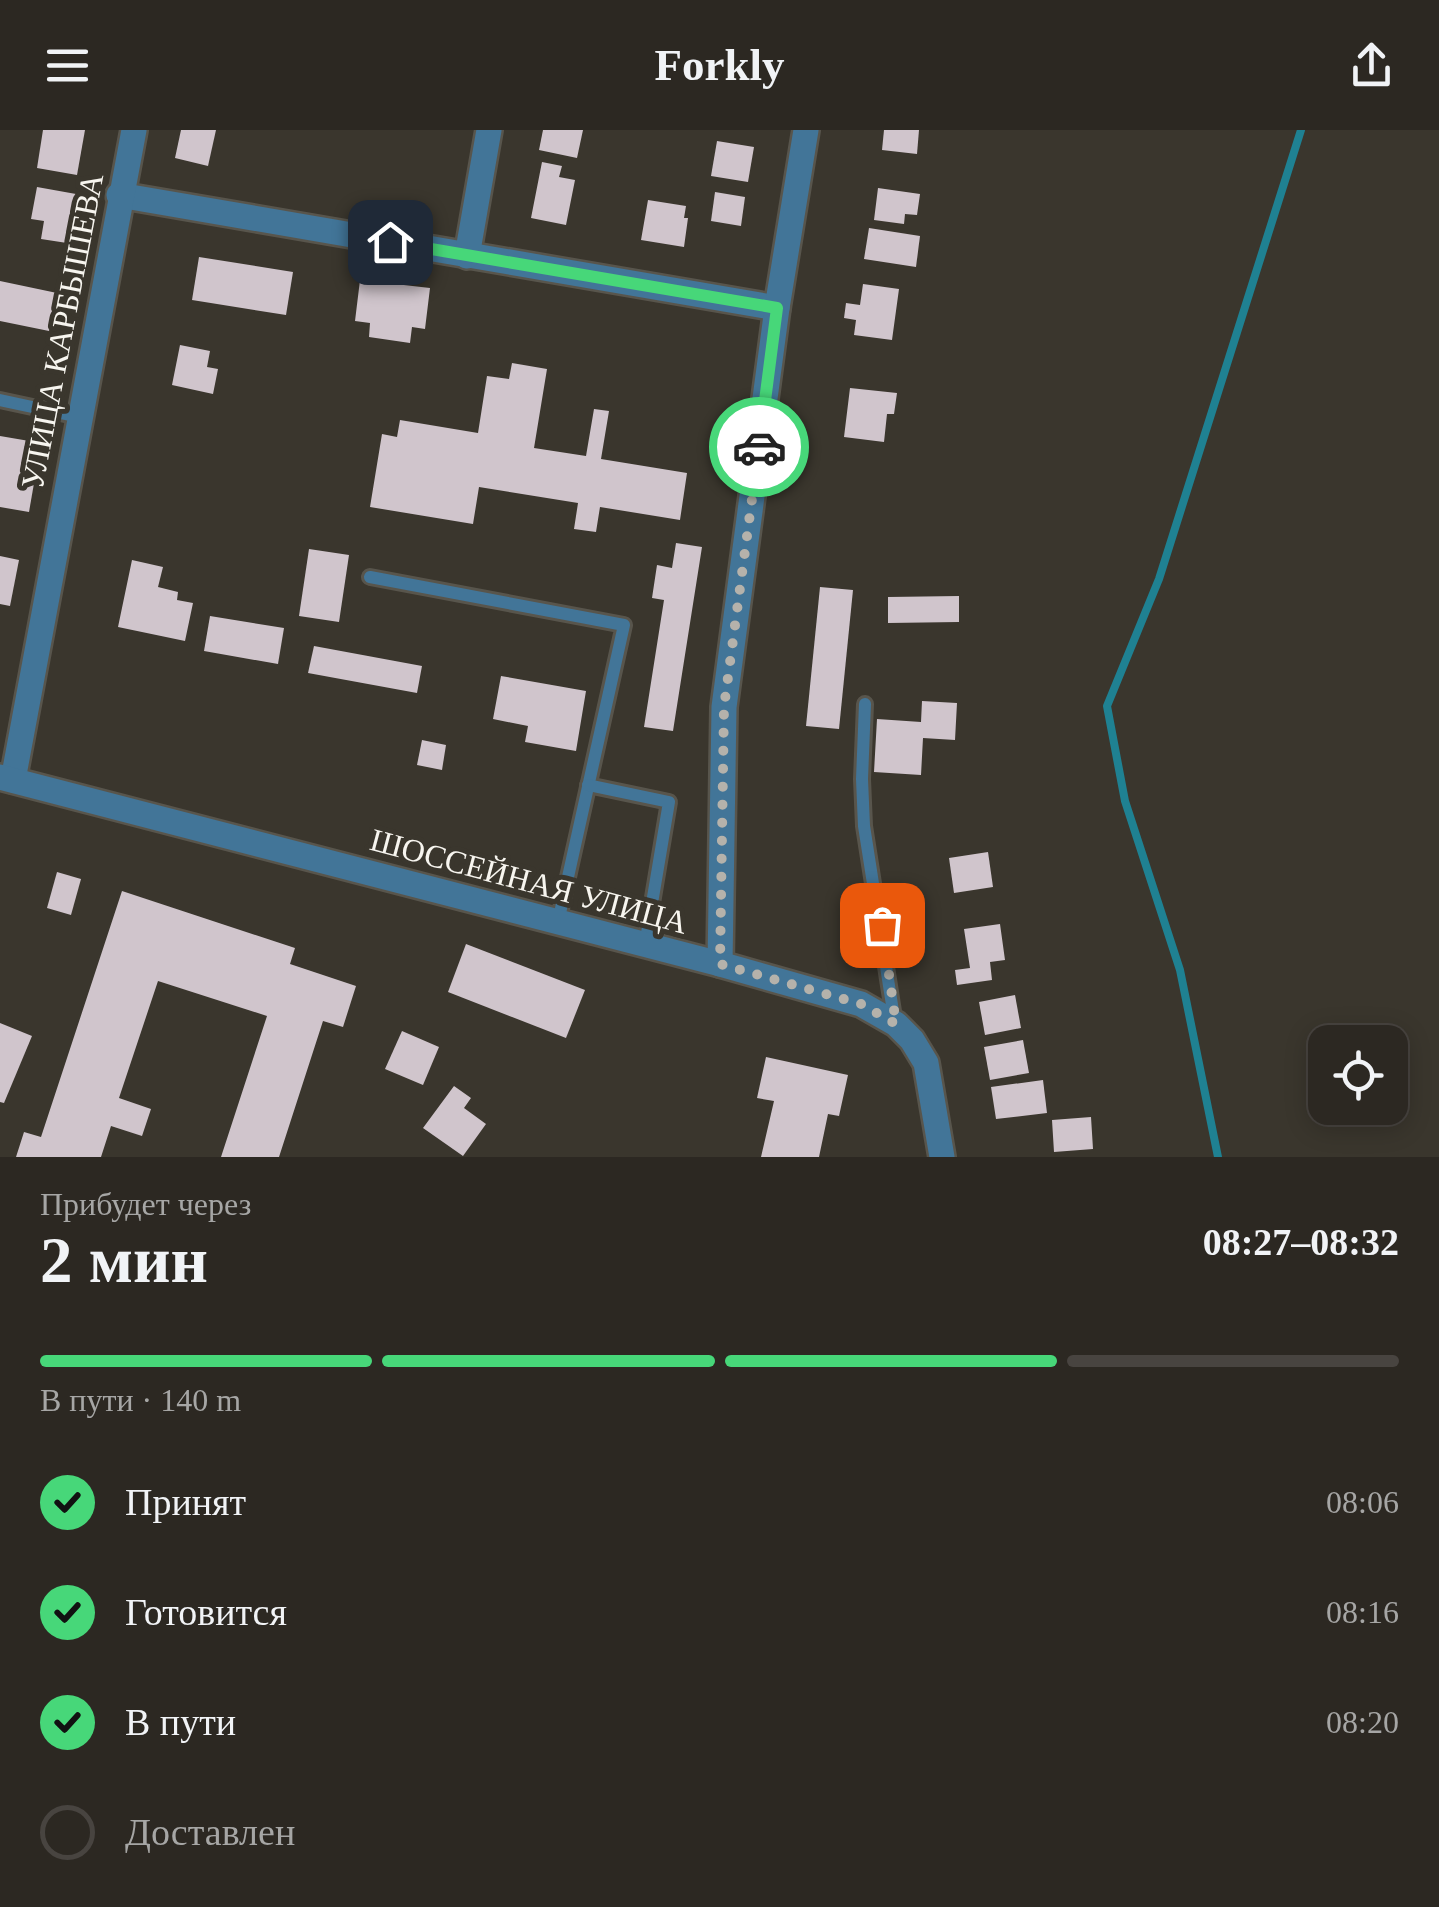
<!DOCTYPE html>
<html lang="ru">
<meta charset="utf-8">
<style>
:root{--surface:#2c2822;--page:#38342f;--text:#f1f3f6;--muted:#a6a6a5;--line:#484440;--accent:#47d779}
body{margin:0;font-family:Georgia,serif;background:var(--page);color:var(--text);height:100vh;display:flex;flex-direction:column;font-size:38px;white-space:nowrap}
*{box-sizing:border-box;margin:0}
p{font-size:32px;color:var(--muted)}
.icon{flex:none;width:55px;height:55px;fill:none;stroke:currentColor;stroke-width:2;stroke-linecap:round;stroke-linejoin:round}
.map{position:relative;height:1027px;overflow:hidden}
.details{display:flex;flex-direction:column;background:var(--surface);flex:1}
.details>*{flex:none}
.fabs{position:absolute;left:1308px;top:895px;display:grid;gap:20px}
.fabs a{display:grid;place-items:center;width:100px;height:100px;border-radius:20px;background:var(--surface);box-shadow:0 5px 25px #0003,0 0 0 2px var(--line);font-size:50px}
.pin{position:absolute;display:grid;place-items:center;width:85px;height:85px;color:#fff;margin:-42px;border-radius:20px;box-shadow:0 5px 15px #0006}
.courier{position:absolute;display:grid;place-items:center;width:100px;height:100px;margin:-50px;border:8px solid #47d779;border-radius:50%;background:#fff;color:#222;box-shadow:0 2px 12px #0007}
.summary em{font-style:normal;font-weight:600}
.summary div{display:flex;flex-direction:column-reverse}
.summary{display:flex;align-items:center;justify-content:space-between;height:170px;padding:0 40px}
h1{font-size:65px;font-weight:600;line-height:75px}
.bar{display:grid;grid-template-columns:repeat(4,1fr);gap:15px 10px;align-content:center;height:120px;padding:0 40px}
.bar i{height:12px;border-radius:8px;background:var(--line)}
.bar .current{background:var(--accent)}
.bar p{grid-column:span 4}
ol{padding:0 40px;list-style:none}
li{display:flex;align-items:center;gap:30px;height:110px}
li p{margin-inline-start:auto}
li .icon{padding:10px;border-radius:50%;background:var(--accent);color:#111;stroke-width:4}
li:last-child{color:var(--muted)}
li i{width:55px;height:55px;border:5px solid var(--line);border-radius:50%}
header{display:flex;justify-content:space-between;align-items:center;height:130px;padding:0 40px;background:var(--surface);font-size:45px;font-weight:600}
.map>svg:first-child{display:block}
.lines{fill:none;stroke-linecap:round;stroke-linejoin:round}
.stream{stroke:#1f8192;stroke-width:8}
.building{fill:#d0c5cc}
.service-casing{stroke:#58554c;stroke-width:18}
.minor-casing{stroke:#58554c;stroke-width:30}
.tertiary-casing{stroke:#58554c;stroke-width:30}
.service{stroke:#427598;stroke-width:12}
.minor{stroke:#427598;stroke-width:25}
.tertiary{stroke:#427598;stroke-width:25}
.done{stroke:#b5b2ab;stroke-width:10;stroke-dasharray:0 18}
.route{stroke:#47d779;stroke-width:12}
.labels{text-anchor:middle;stroke-width:10;stroke-linejoin:round;paint-order:stroke}
.street-label{font-size:32px;fill:#f7f5ef;stroke:#3a362d}
</style>
<header><svg class="icon" aria-label="menu" viewBox="0 0 24 24"><path d="M4 6h16M4 12h16M4 18h16"/></svg>Forkly<svg class="icon" aria-label="share" viewBox="0 0 24 24"><path d="M12 15V3M7 8l5-5 5 5M5 13v7h14v-7"/></svg></header>
<div class="map">
<svg width="1439" height="1027" viewBox="0 0 1439 1027">
<rect width="100%" height="100%" fill="#3a362d"/>
<g class="lines">
<!-- stream -->
<polyline class="stream" points="1218,1027 1180,840 1125,671 1107,576 1159,449 1301,0"/>
</g>
<!-- building -->
<g class="building">
<polygon points="43,0 85,0 77,45 37,38"/>
<polygon points="181,0 216,0 208,36 175,28"/>
<polygon points="543,0 583,0 577,28 539,20"/>
<polygon points="884,0 919,0 917,24 882,20"/>
<polygon points="717,11 754,17 748,52 711,46"/>
<polygon points="542,32 562,36 559,47 575,50 566,95 531,88"/>
<polygon points="37,57 76,64 67,113 41,109 44,91 31,89"/>
<polygon points="878,58 920,64 917,85 905,84 904,94 874,90"/>
<polygon points="715,62 745,67 741,96 711,91"/>
<polygon points="648,70 686,76 684,88 688,88 684,117 641,110"/>
<polygon points="869,98 920,106 916,137 864,129"/>
<polygon points="199,127 293,142 286,185 192,170"/>
<polygon points="360,150 430,158 425,199 412,197 410,213 369,207 370,193 355,191"/>
<polygon points="0,151 57,163 49,201 0,191"/>
<polygon points="863,154 899,159 892,210 854,205 856,190 844,188 846,173 860,175"/>
<polygon points="180,215 210,221 207,237 218,239 213,264 172,255"/>
<polygon points="512,233 547,239 534,318 586,326 594,279 609,281 601,329 687,343 680,390 600,377 596,402 574,399 578,373 479,357 473,394 370,377 382,304 397,307 400,290 478,303 487,246 509,249"/>
<polygon points="850,258 897,263 894,284 887,284 884,312 844,307"/>
<polygon points="0,306 41,313 29,382 0,377"/>
<polygon points="676,413 702,417 673,601 644,597 664,470 652,468 657,435 672,438"/>
<polygon points="309,419 349,425 339,492 299,486"/>
<polygon points="0,426 19,430 10,476 0,474"/>
<polygon points="132,430 163,437 158,457 178,462 177,470 193,473 185,511 118,497"/>
<polygon points="820,457 853,460 839,599 806,596"/>
<polygon points="959,466 959,492 888,493 888,467"/>
<polygon points="210,486 284,498 278,534 204,521"/>
<polygon points="314,516 422,536 417,563 308,543"/>
<polygon points="501,546 586,561 576,621 525,612 528,596 493,589"/>
<polygon points="922,571 957,573 955,610 923,608 921,645 874,642 877,589 921,592"/>
<polygon points="422,610 446,615 442,640 417,635"/>
<polygon points="988,722 993,757 954,763 949,728"/>
<polygon points="57,742 81,749 71,785 47,778"/>
<polygon points="122,761 295,818 290,834 356,856 343,897 323,891 279,1027 221,1027 267,886 158,851 119,968 151,979 142,1006 111,996 101,1027 16,1027 24,1002 41,1007"/>
<polygon points="1000,794 1005,830 990,832 992,850 957,855 955,840 970,838 964,799"/>
<polygon points="466,814 585,860 566,908 448,862"/>
<polygon points="1015,865 1021,898 985,905 979,872"/>
<polygon points="0,893 32,906 4,973 0,972"/>
<polygon points="402,901 439,917 423,955 385,939"/>
<polygon points="1023,910 1029,943 990,950 984,917"/>
<polygon points="766,927 848,945 839,986 828,984 819,1027 761,1027 774,971 757,968"/>
<polygon points="1043,950 1047,983 996,989 991,957"/>
<polygon points="454,956 471,968 464,978 486,994 463,1026 423,998"/>
<polygon points="1091,987 1093,1019 1054,1022 1052,990"/>
</g>
<g class="lines">
<!-- service casing -->
<g class="service-casing">
<g id="service">
<polyline points="0,270 79,287"/>
<polyline points="370,447 624,495 558,792"/>
<polyline points="865,574 862,649 864,696 895,894"/>
<polyline points="588,655 669,672 645,815"/>
</g>
</g>
<!-- minor casing -->
<g class="minor-casing">
<g id="minor">
<polyline points="119,65 777,178"/>
<polyline points="467,126 489,0"/>
<polyline points="13,650 134,0"/>
<polyline points="720,834 724,577 777,178 806,0"/>
</g>
</g>
<!-- tertiary casing -->
<g class="tertiary-casing">
<polyline id="tertiary" points="0,647 720,834 861,874 896,894 912,910 926,933 942,1027"/>
</g>
<!-- service -->
<use href="#service" class="service"/>
<!-- minor -->
<use href="#minor" class="minor"/>
<!-- tertiary -->
<use href="#tertiary" class="tertiary"/>
</g>
<g class="lines">
<!-- done -->
<polyline class="done" points="759,317 724,577 720,834 861,874 896,894 882,795"/>
<!-- route -->
<polyline class="route" points="390,112 777,178 759,317"/>
</g>
<g class="labels">
<!-- street labels -->
<g class="street-label">
<text transform="translate(62 201) rotate(-79)" y="11">УЛИЦА КАРБЫШЕВА</text>
<text transform="translate(529 751) rotate(15)" y="11">ШОССЕЙНАЯ УЛИЦА</text>
</g>
</g>
</svg>
<div class="fabs">
<a><svg class="icon" aria-label="locate" viewBox="0 0 24 24"><circle cx="12" cy="12" r="6"/><path d="M12 2v4M12 18v4M2 12h4M18 12h4"/></svg></a>
</div>
<div class="pin" style="left:882px;top:795px;background:#ea580c"><svg class="icon" aria-label="bag" viewBox="0 0 24 24"><path d="M5 8h14l-1 12H6zM9 8a3 3 0 0 1 6 0"/></svg></div>
<div class="pin" style="left:390px;top:112px;background:#1f2937"><svg class="icon" aria-label="home" viewBox="0 0 24 24"><path d="M3 11l9-7 9 7M6 9v11h12V9"/></svg></div>
<div class="courier" style="left:759px;top:317px"><svg class="icon" aria-label="car" viewBox="0 0 24 24"><path d="M5 17H2v-5l4-1 3-4h7l3 4 3 1v5h-3M9 17h6M6 11h13"/><circle cx="7" cy="17" r="2"/><circle cx="17" cy="17" r="2"/></svg></div>
</div>
<section class="details">
<div class="summary"><div><h1>2 мин</h1><p>Прибудет через</p></div><em>08:27–08:32</em></div>
<div class="bar"><i class="current"></i><i class="current"></i><i class="current"></i><i></i><p>В пути · 140 m</p></div>
<ol>
<li><svg class="icon" aria-label="check" viewBox="0 0 24 24"><path d="M5 12l5 5 9-10"/></svg>Принят<p>08:06</p></li>
<li><svg class="icon" aria-label="check" viewBox="0 0 24 24"><path d="M5 12l5 5 9-10"/></svg>Готовится<p>08:16</p></li>
<li><svg class="icon" aria-label="check" viewBox="0 0 24 24"><path d="M5 12l5 5 9-10"/></svg>В пути<p>08:20</p></li>
<li><i></i>Доставлен</li>
</ol>
</section>
